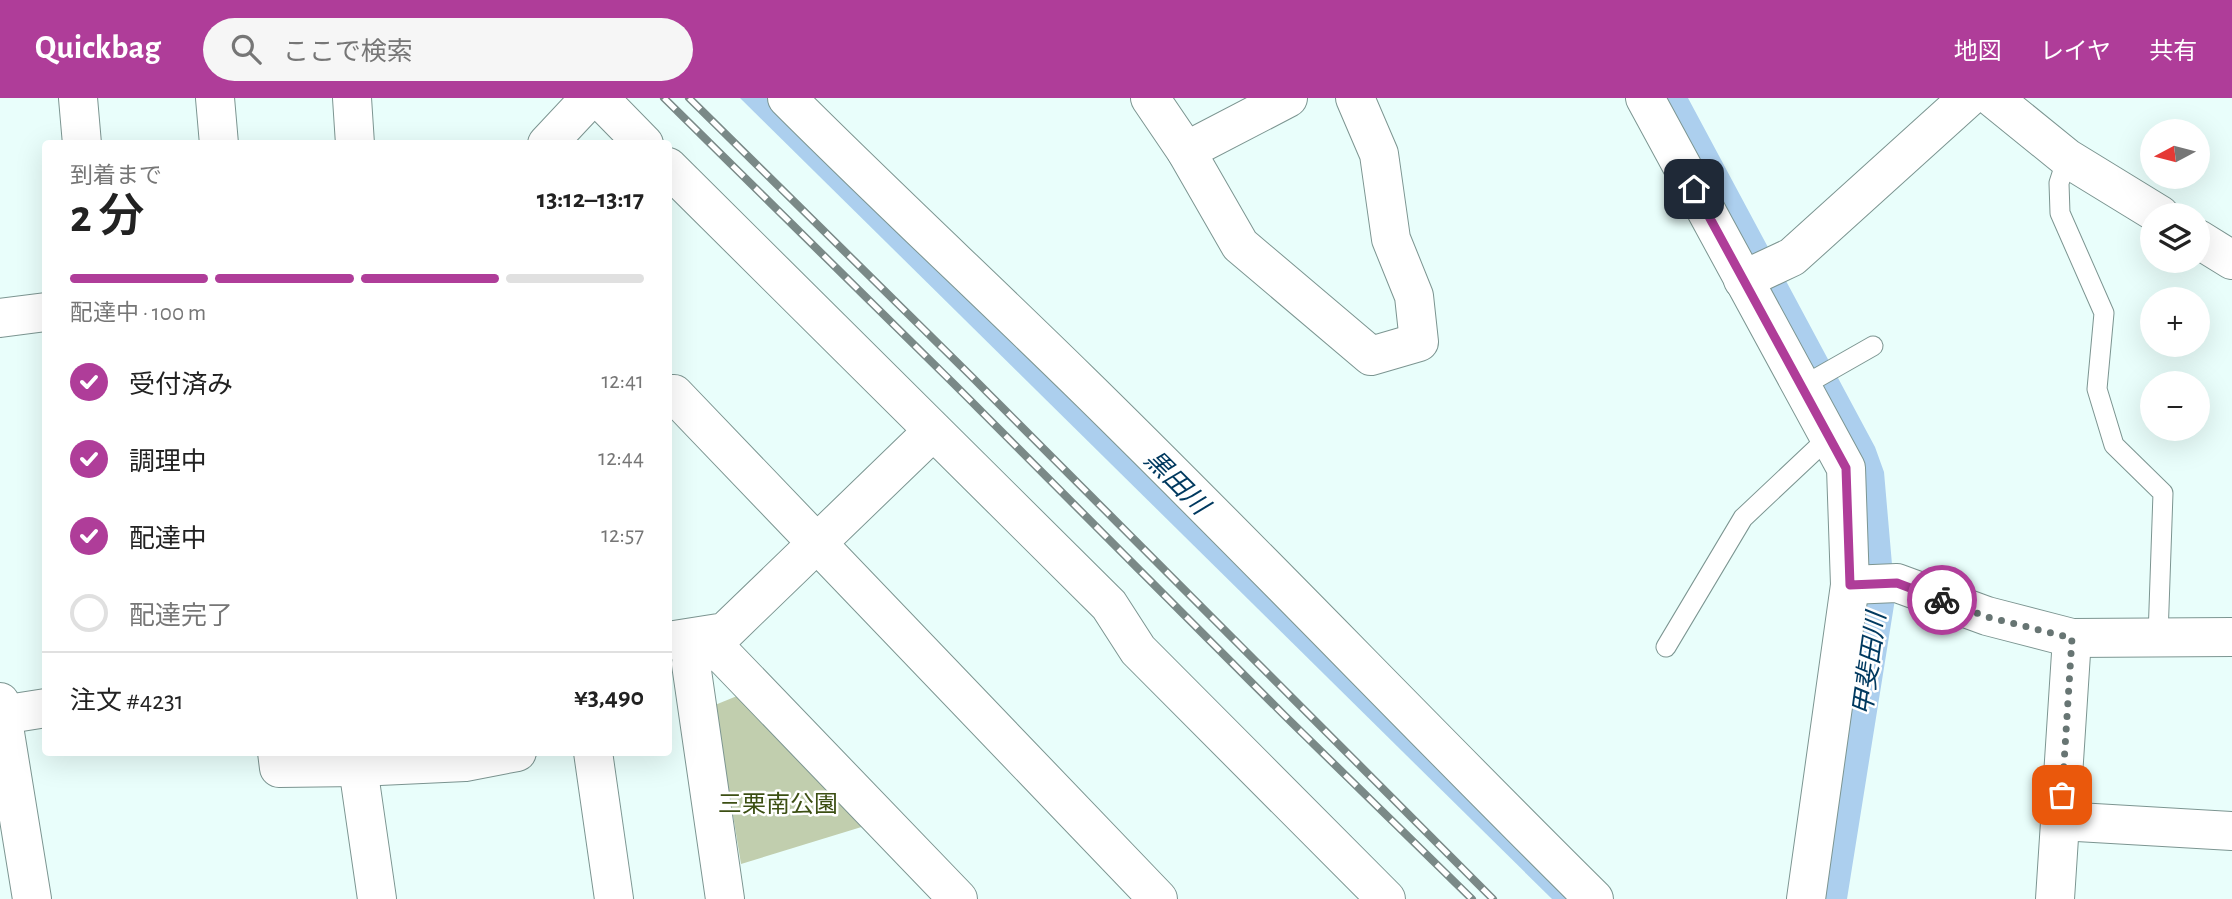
<!DOCTYPE html>
<html lang="ja">
<meta charset="utf-8">
<style>
:root{--surface:#fff;--page:#f6f6f6;--text:#222;--muted:#767676;--line:#e0e0e0;--accent:#af3d99}
body{margin:0;font-family:"Alegreya Sans","Noto Sans JP",sans-serif;background:var(--page);color:var(--text);height:100vh;display:flex;flex-direction:column;font-size:26px;white-space:nowrap}
*{box-sizing:border-box;margin:0}
p{font-size:23px;color:var(--muted)}
.icon{flex:none;width:38px;height:38px;fill:none;stroke:currentColor;stroke-width:2;stroke-linecap:round;stroke-linejoin:round}
.map{position:relative;flex:1;overflow:hidden}
.details{position:absolute;left:42px;top:42px;width:630px;height:616px;display:flex;flex-direction:column;background:var(--surface);border-radius:7px;box-shadow:0 7px 28px #0002}
.details>*{flex:none}
.needle{width:46px;rotate:263deg}
.buttons{position:absolute;left:2140px;top:21px;display:grid;gap:14px}
.buttons a{display:grid;place-items:center;width:70px;height:70px;border-radius:50%;background:var(--surface);box-shadow:0 7px 28px #0002;font-size:35px}
.pin{position:absolute;display:grid;place-items:center;width:60px;height:60px;color:#fff;margin:-30px;border-radius:14px;box-shadow:0 4px 10px #0006}
.courier{position:absolute;display:grid;place-items:center;width:70px;height:70px;margin:-35px;border:5px solid #af3d99;border-radius:50%;background:#fff;color:#222;box-shadow:0 2px 9px #0007}
.overview em{font-style:normal;font-weight:600}
.overview div{display:flex;flex-direction:column-reverse}
.overview{display:flex;align-items:center;justify-content:space-between;height:119px;padding:0 28px}
h1{font-size:46px;font-weight:600;line-height:52px}
.bar{display:grid;grid-template-columns:repeat(4,1fr);gap:10px 7px;align-content:center;height:84px;padding:0 28px}
.bar i{height:9px;border-radius:5px;background:var(--line)}
.bar .current{background:var(--accent)}
.bar p{grid-column:span 4}
.line{display:flex;align-items:center;gap:18px;padding:0 28px;border-top:2px solid var(--line)}
.line div{flex:1}
ol{padding:0 28px;list-style:none}
li{display:flex;align-items:center;gap:21px;height:77px}
li p{margin-inline-start:auto}
li .icon{padding:7px;border-radius:50%;background:var(--accent);color:#fff;stroke-width:4}
li:last-child{color:var(--muted)}
li i{width:38px;height:38px;border:4px solid var(--line);border-radius:50%}
header{display:flex;align-items:center;gap:42px;box-sizing:border-box;height:98px;padding:0 35px;background:var(--accent);color:#fff}
header strong{font-size:33px}
nav{display:flex;gap:38px;margin-inline-start:auto;font-size:24px}
.search{width:490px;height:63px;background:var(--page);display:flex;align-items:center;gap:18px;box-sizing:border-box;padding:0 24px;border-radius:38px;color:var(--muted);font-size:26px}
.map>svg:first-child{display:block}
.green{fill:#c1ceae}
.water{fill:#accfee}
.lines{fill:none;stroke-linecap:round;stroke-linejoin:round}
.lane-casing{stroke:#7c9591;stroke-width:21}
.street-casing{stroke:#7c9591;stroke-width:40}
.lane{stroke:#fff;stroke-width:19}
.street{stroke:#fff;stroke-width:38}
.rail-casing{stroke:#7a8987;stroke-width:8}
.rail{stroke:#fff;stroke-width:5;stroke-dasharray:16;stroke-linecap:butt}
.done{stroke:#677573;stroke-width:7;stroke-dasharray:0 12.6}
.route{stroke:#af3d99;stroke-width:9}
.labels{text-anchor:middle;stroke-width:5;stroke-linejoin:round;paint-order:stroke}
.park-label{font-size:24px;fill:#3c4f13;stroke:#fff}
.water-label{font-size:26px;font-style:italic;fill:#00395f;stroke:#fff}
</style>
<header>
<strong>Quickbag</strong>
<div class="search"><svg class="icon" aria-label="search" viewBox="0 0 24 24"><circle cx="10" cy="10" r="6"/><path d="M15 15l6 6"/></svg>ここで検索</div>
<nav><a>地図</a><a>レイヤ</a><a>共有</a></nav>
</header>
<div class="map">
<svg width="2232" height="801" viewBox="0 0 2232 801">
<rect width="100%" height="100%" fill="#e9fefb"/>
<!-- green -->
<polygon class="green" points="737,598 868,727 741,766 715,607"/>
<!-- water -->
<g class="water">
<polygon points="740,0 773,0 1585,801 1552,801"/>
<polygon points="1661,0 1688,0 1875,349 1884,374 1895,501 1847,801 1821,801 1865,419"/>
</g>
<g class="lines">
<!-- lane casing -->
<g class="lane-casing">
<g id="lane">
<polyline points="2067,60 2059,85 2060,115 2104,215 2097,291 2114,347 2163,395 2158,539"/>
<polyline points="1801,289 1873,248"/>
<polyline points="1666,549 1743,420 1829,339"/>
</g>
</g>
<!-- street casing -->
<g class="street-casing">
<g id="street">
<polyline points="78,0 82,46"/>
<polyline points="215,0 219,46"/>
<polyline points="352,0 355,46"/>
<polyline points="599,0 644,46"/>
<path d="M787 0C883 96 982 188 1078 282 1253 453 1421 630 1594 801"/>
<polyline points="1150,0 1186,53 1240,147 1371,258 1419,244 1414,198 1391,141 1379,56 1355,0"/>
<polyline points="1645,0 1846,370 1850,487 1806,801"/>
<polyline points="1993,0 2067,60 2160,117"/>
<polyline points="547,46 590,0"/>
<polyline points="1186,53 1288,0"/>
<polyline points="668,69 1109,507 1138,552 1386,801"/>
<polyline points="2198,141 2232,162"/>
<polyline points="1743,182 1792,159 1968,0"/>
<polyline points="0,220 46,214"/>
<polyline points="668,296 674,296 1158,801"/>
<polyline points="1850,487 1897,485 1987,518 2072,540 2232,539"/>
<polyline points="697,540 725,559 958,801"/>
<polyline points="697,540 691,566 725,801"/>
<polyline points="668,543 725,534 933,333"/>
<polyline points="0,604 32,801"/>
<polyline points="2,617 46,610"/>
<polyline points="277,654 279,670 358,669 465,664 517,654"/>
<polyline points="593,654 614,801"/>
<polyline points="358,669 377,801"/>
<polyline points="2060,723 2232,733"/>
<polyline points="2055,801 2072,540"/>
</g>
</g>
<!-- lane -->
<use href="#lane" class="lane"/>
<!-- street -->
<use href="#street" class="street"/>
<!-- rail casing -->
<g class="rail-casing">
<g id="rail">
<polyline points="664,0 955,287 1285,618 1472,801"/>
<polyline points="689,0 970,277 1493,801"/>
</g>
</g>
<!-- rail -->
<use href="#rail" class="rail"/>
</g>
<g class="lines">
<!-- done -->
<polyline class="done" points="1942,502 1987,519 2072,540 2062,697"/>
<!-- route -->
<polyline class="route" points="1694,91 1846,370 1850,487 1897,485 1942,502"/>
</g>
<g class="labels">
<!-- park labels -->
<g class="park-label">
<text x="778" y="714">三栗南公園</text>
</g>
<!-- water labels -->
<g class="water-label">
<text transform="translate(1177 384) rotate(45)" y="9">黒田川</text>
<text transform="translate(1869 566) rotate(-82)" y="9">甲斐田川</text>
</g>
</g>
</svg>
<div class="buttons">
<a><svg class="needle" viewBox="-14 -14 28 28"><path d="M0-13l5 13h-10z" fill="#e53935"/><path d="M0 13l5-13h-10z" fill="#767676"/></svg></a>
<a><svg class="icon" aria-label="layers" viewBox="0 0 24 24"><path d="M12 4l9 5-9 5-9-5zM3 14l9 5 9-5"/></svg></a>
<a>+</a>
<a>−</a>
</div>
<div class="pin" style="left:2062px;top:697px;background:#ea580c"><svg class="icon" aria-label="bag" viewBox="0 0 24 24"><path d="M5 8h14l-1 12H6zM9 8a3 3 0 0 1 6 0"/></svg></div>
<div class="pin" style="left:1694px;top:91px;background:#1f2937"><svg class="icon" aria-label="home" viewBox="0 0 24 24"><path d="M3 11l9-7 9 7M6 9v11h12V9"/></svg></div>
<div class="courier" style="left:1942px;top:502px"><svg class="icon" aria-label="bike" viewBox="0 0 24 24"><circle cx="6" cy="16" r="4"/><circle cx="18" cy="16" r="4"/><path d="M6 16l4-8h5l3 8M10 8l3 8H6M13 5h3"/></svg></div>
<section class="details">
<div class="overview"><div><h1>2 分</h1><p>到着まで</p></div><em>13:12–13:17</em></div>
<div class="bar"><i class="current"></i><i class="current"></i><i class="current"></i><i></i><p>配達中 · 100 m</p></div>
<ol>
<li><svg class="icon" aria-label="check" viewBox="0 0 24 24"><path d="M5 12l5 5 9-10"/></svg>受付済み<p>12:41</p></li>
<li><svg class="icon" aria-label="check" viewBox="0 0 24 24"><path d="M5 12l5 5 9-10"/></svg>調理中<p>12:44</p></li>
<li><svg class="icon" aria-label="check" viewBox="0 0 24 24"><path d="M5 12l5 5 9-10"/></svg>配達中<p>12:57</p></li>
<li><i></i>配達完了</li>
</ol>
<div class="line" style="height:91px"><div>注文 #4231</div><b>¥3,490</b></div>
</section>
</div>
